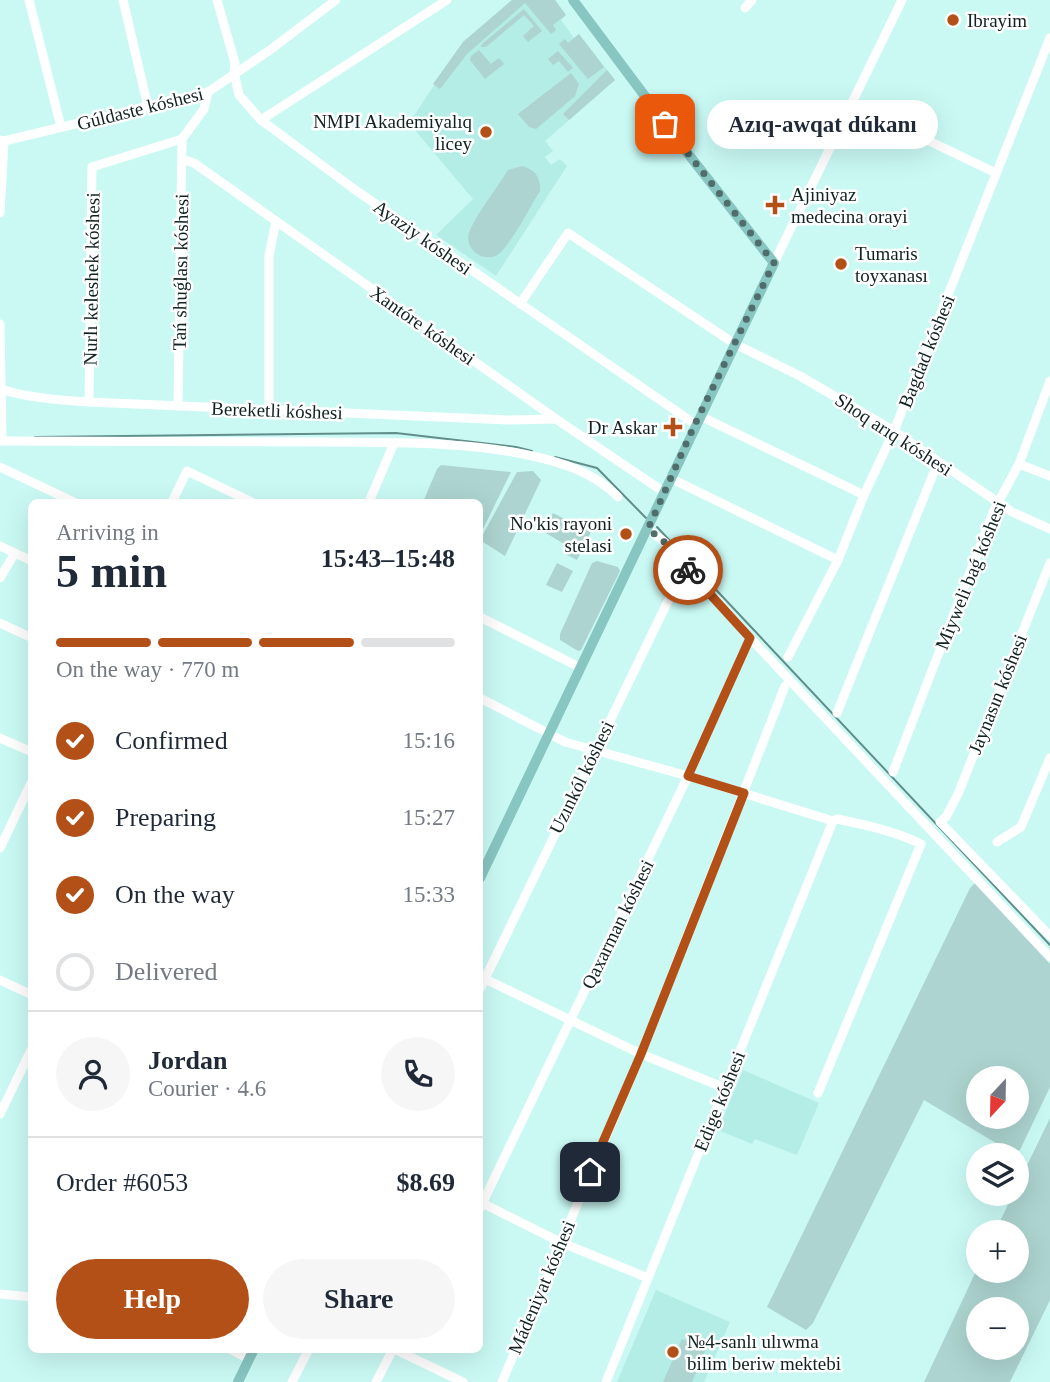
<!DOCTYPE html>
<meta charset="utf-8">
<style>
:root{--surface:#fff;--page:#f6f6f7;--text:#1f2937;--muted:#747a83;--line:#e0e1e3;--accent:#b35018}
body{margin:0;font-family:Georgia,serif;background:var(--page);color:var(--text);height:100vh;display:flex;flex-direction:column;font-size:26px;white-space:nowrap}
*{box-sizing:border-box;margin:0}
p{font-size:23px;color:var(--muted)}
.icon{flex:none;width:38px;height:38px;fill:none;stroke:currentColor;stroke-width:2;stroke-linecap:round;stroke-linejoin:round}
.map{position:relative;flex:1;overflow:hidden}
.drawer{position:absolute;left:28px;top:499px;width:455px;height:854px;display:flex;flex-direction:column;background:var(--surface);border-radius:10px;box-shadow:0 7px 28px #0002}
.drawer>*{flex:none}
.needle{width:46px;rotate:202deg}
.fabs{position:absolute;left:966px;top:1066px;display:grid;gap:14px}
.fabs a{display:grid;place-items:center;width:63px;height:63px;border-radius:50%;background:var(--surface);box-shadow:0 7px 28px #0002;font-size:35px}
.pin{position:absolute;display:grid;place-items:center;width:60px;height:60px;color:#fff;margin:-30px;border-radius:14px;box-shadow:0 4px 10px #0006}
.courier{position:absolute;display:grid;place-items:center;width:70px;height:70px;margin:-35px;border:5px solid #b35018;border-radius:50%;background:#fff;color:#222;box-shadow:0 2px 9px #0007}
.bubble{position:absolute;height:49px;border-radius:24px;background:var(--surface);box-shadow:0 7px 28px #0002;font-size:23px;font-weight:800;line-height:49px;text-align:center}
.overview em{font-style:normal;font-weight:800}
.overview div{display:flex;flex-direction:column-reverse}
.overview{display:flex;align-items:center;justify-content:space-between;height:119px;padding:0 28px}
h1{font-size:46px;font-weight:800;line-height:52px}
.bar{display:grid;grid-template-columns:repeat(4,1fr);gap:10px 7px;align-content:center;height:84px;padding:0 28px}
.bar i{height:9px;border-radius:5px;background:var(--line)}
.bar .active{background:var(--accent)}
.bar p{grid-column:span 4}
.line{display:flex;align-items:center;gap:18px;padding:0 28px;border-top:2px solid var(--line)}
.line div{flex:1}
.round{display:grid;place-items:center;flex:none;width:74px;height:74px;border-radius:37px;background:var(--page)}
ol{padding:0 28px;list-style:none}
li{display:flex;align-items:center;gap:21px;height:77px}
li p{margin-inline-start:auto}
li .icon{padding:7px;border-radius:50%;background:var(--accent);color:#fff;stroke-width:4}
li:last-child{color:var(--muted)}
li i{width:38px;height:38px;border:4px solid var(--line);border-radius:50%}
.primary-button{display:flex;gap:14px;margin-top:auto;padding:14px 28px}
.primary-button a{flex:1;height:80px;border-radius:42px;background:var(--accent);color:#fff;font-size:28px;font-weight:800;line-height:80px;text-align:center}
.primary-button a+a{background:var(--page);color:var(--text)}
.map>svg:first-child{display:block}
.built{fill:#b4ece6}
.green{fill:#add4d0;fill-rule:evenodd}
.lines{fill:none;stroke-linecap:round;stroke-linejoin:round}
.stream{stroke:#618e8a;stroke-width:2}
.minor{stroke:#fff;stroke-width:9}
.major{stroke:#88c6c2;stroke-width:10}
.done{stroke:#516d6b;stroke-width:7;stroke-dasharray:0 12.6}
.route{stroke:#b35018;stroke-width:9}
.poi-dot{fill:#b35018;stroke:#fff;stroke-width:2.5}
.labels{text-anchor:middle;stroke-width:5;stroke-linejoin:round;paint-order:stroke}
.poi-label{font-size:19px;fill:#102221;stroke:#fff;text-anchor:start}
.street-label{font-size:19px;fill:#102221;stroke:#fff}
</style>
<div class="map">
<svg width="1050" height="1382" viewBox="0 0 1050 1382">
<rect width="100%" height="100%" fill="#caf9f4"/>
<!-- built -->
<g class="built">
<polygon points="512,0 555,0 566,15 561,20 574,38 579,34 615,80 545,141 553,151 545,157 551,165 560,159 567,166 496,276 436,235 473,199 409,123 463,42"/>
<polygon points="743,1070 819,1103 797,1155 755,1139 752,1144 718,1130"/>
<polygon points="656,1290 730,1322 704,1382 617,1382"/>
</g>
<!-- green -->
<g class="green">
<polygon points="512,0 555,0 566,15 553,25 556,30 551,34 525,3 467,54 440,89 433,84 463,42"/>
<polygon points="524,9 542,31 528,42 523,36 534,26 524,15 486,47 481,47 482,44"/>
<polygon points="579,34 604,67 588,79 559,44 565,39 568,43"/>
<polygon points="479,50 491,64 499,58 504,64 485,79 470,60 471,56"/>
<polygon points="558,51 573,68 568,72 559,61 553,65 548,59"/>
<polygon points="607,70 615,80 569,120 563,114"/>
<polygon points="571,73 579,84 575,96 536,129 529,127 518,114"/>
<path d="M522 166C534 169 541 177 540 191 528 210 517 234 502 251 488 267 461 250 470 230 479 210 496 190 508 170Z"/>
<polygon points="441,465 511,472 480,535 480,502 423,502 437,469"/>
<polygon points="533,471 541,480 505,556 480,540 517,472"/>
<polygon points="553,513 591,532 577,560 563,553 566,545 544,532"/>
<polygon points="597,561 618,567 620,571 581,650 578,651 560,640 560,634 592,563"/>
<polygon points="557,563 573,571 562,592 546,585"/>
<path d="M975 883 1050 964V1087L1020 1150 1011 1152 924 1100 813 1323 806 1330 767 1307 970 888ZM978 1078H1017V1116H978Z"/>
<path d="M1050 1118V1300L1010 1382H924L978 1267V1270H1017V1232H995L1013 1194H1017V1186ZM978 1309H1017V1348H978Z"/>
<polygon points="682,1339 706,1349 692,1382 663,1382"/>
</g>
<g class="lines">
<!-- stream -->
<g class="stream">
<polyline points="35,437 396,433 516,447 532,451"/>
<polyline points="555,457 597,468 646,518"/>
<polyline points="657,527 1050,945"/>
</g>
<!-- minor -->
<g class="minor">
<polyline points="29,0 61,127"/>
<polyline points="123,0 148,107"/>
<polyline points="217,0 235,63 234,72 239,95 261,120 354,189 695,424"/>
<polyline points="745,8 752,0"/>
<polyline points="852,104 996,173"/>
<polyline points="261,120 447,0"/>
<polyline points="182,139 204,109 208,92"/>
<polyline points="0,140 4,141 208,92 270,50 336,0"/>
<polyline points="182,159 194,163 556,419 664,492"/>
<polyline points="0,213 4,141"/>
<polyline points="774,263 902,0"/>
<polyline points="520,304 568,233 735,344 800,376 894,431 1012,512 1050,529"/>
<polyline points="0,324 2,441"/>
<path d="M0 389C30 398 58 400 89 402L509 420 556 419"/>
<polyline points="89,402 92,167 182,139"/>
<polyline points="178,406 182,139"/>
<polyline points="269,411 269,256 276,221"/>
<polyline points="700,416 864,495"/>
<path d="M0 441C109 442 217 441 326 442 392 443 462 441 528 455 561 462 594 472 618 497"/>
<polyline points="1019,464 1050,476"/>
<polyline points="0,467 74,502"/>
<polyline points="670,478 838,560"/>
<polyline points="172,502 187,471 252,502"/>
<polyline points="369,502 394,443"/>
<polyline points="648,529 667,544 750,638 1050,957"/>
<polyline points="0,546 32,561"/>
<polyline points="1050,563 958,794 946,817 940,822 1050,936"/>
<polyline points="0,578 15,553"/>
<polyline points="480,617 581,668"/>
<polyline points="0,623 32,638"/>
<polyline points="788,657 838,560 864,495 894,431 1050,38"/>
<path d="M480 698 565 742 688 776 833 821 837 819C866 825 894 831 921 844L818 1093"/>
<polyline points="837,713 938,462"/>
<polyline points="0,738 32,752"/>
<polyline points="893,772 993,512 1019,464 1050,381"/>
<polyline points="997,842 1021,827 1050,758"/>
<polyline points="0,848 32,781"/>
<polyline points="481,977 641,1054 725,1088"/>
<polyline points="0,980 32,995"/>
<polyline points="480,989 685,566"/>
<polyline points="0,1114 32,1048"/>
<polyline points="480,1202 560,1242 648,1278"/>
<polyline points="480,1208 688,776 750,638"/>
<polyline points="0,1294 32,1297"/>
<polyline points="230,1349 249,1359"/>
<polyline points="394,1349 463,1382"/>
<polyline points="292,1382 309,1349"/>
<polyline points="376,1382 393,1349"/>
<polyline points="502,1382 641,1054 785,686"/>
<polyline points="606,1382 833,821"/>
</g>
<!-- major -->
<g class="major">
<polyline points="480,878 774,263 689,155 573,0"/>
<polyline points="238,1382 254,1349"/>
</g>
</g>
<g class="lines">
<!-- done -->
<polyline class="done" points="665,124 774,263 695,424 648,529 667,544 688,570"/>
<!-- route -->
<polyline class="route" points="590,1172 641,1054 744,793 688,776 750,638 688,570"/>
</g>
<!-- markers -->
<g class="poi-dot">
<circle cx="953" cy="20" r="7"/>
<circle cx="486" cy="132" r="7"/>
<path d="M771.5 194.5h7v7h7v7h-7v7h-7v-7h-7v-7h7z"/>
<circle cx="841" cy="264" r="7"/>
<path d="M669.5 416.5h7v7h7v7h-7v7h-7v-7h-7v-7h7z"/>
<circle cx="626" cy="534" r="7"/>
<circle cx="673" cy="1352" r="7"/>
</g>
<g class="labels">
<!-- poi labels -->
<g class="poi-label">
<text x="967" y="27">Ibrayim</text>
<text x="472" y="128" text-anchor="end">NMPI Akademiyalıq<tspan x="472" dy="22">licey</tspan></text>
<text x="791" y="201">Ajiniyaz<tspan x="791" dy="22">medecina orayi</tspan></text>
<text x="855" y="260">Tumaris<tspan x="855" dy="22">toyxanası</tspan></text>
<text x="657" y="434" text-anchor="end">Dr Askar</text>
<text x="612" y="530" text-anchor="end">No'kis rayoni<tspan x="612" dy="22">stelasi</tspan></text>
<text x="687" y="1348">№4-sanlı ulıwma<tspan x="687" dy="22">bilim beriw mektebi</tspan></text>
</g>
<!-- street labels -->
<g class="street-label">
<text transform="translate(140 108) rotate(-14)" y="7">Gúldaste kóshesi</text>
<text transform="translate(423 237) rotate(35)" y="7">Ayaziy kóshesi</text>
<text transform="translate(180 272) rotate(-89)" y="7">Tań shuǵlası kóshesi</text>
<text transform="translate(91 279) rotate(-89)" y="7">Nurlı keleshek kóshesi</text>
<text transform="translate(423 325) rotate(35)" y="7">Xantóre kóshesi</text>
<text transform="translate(926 351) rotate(-68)" y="7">Bagdad kóshesi</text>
<text transform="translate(277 410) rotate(2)" y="7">Bereketli kóshesi</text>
<text transform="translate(894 434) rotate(33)" y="7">Shoq arıq kóshesi</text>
<text transform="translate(970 575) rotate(-68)" y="7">Miyweli baǵ kóshesi</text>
<text transform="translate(997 694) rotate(-68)" y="7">Jaynasın kóshesi</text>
<text transform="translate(581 777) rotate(-64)" y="7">Uzınkól kóshesi</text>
<text transform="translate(617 924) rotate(-64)" y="7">Qaxarman kóshesi</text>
<text transform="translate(719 1101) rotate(-68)" y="7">Edige kóshesi</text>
<text transform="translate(541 1287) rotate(-67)" y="7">Mádeniyat kóshesi</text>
</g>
</g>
</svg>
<div class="fabs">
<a><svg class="needle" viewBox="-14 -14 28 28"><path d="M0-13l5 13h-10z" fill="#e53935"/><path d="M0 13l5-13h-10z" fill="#747a83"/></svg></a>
<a><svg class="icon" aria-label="layers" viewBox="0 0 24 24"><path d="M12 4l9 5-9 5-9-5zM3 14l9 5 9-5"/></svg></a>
<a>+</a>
<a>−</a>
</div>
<div class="pin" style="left:665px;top:124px;background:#ea580c"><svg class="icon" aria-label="bag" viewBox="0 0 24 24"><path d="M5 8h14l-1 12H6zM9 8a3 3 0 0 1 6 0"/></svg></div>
<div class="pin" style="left:590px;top:1172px;background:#1f2937"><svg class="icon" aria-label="home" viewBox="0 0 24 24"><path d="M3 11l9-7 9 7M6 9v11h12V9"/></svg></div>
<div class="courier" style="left:688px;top:570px"><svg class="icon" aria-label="bike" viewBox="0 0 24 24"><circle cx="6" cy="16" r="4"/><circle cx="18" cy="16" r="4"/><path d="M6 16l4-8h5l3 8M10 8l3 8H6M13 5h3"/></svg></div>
<div class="bubble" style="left:707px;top:100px;width:231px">Azıq-awqat dúkanı</div>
<section class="drawer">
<div class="overview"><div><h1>5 min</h1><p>Arriving in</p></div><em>15:43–15:48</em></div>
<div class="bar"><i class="active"></i><i class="active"></i><i class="active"></i><i></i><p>On the way · 770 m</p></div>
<ol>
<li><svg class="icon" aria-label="check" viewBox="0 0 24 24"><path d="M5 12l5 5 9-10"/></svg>Confirmed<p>15:16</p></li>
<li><svg class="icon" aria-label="check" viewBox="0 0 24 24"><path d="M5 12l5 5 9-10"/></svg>Preparing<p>15:27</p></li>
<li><svg class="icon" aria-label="check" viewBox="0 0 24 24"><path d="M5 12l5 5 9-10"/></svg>On the way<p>15:33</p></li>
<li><i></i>Delivered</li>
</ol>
<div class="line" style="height:126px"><a class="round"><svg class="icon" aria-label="person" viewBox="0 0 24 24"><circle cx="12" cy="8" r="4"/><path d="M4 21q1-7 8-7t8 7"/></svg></a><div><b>Jordan</b><p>Courier · 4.6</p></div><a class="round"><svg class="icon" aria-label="phone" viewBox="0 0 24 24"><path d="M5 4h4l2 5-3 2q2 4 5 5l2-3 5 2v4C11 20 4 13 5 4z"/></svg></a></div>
<div class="line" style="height:91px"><div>Order #6053</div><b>$8.69</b></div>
<div class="primary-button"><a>Help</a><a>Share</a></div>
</section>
</div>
